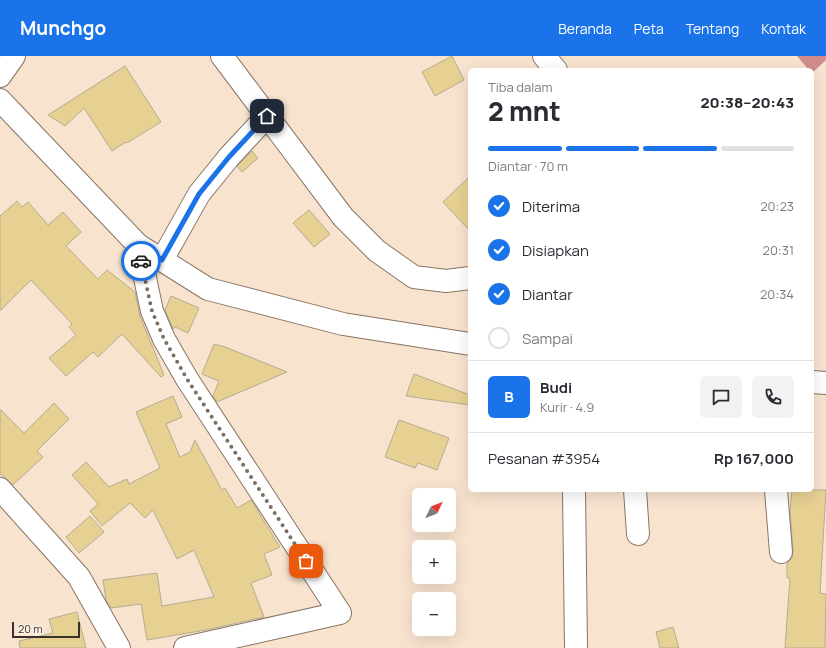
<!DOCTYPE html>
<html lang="id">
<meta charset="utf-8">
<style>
:root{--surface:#fff;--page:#f2f2f3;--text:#2b2b33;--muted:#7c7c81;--line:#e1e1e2;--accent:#1a73e8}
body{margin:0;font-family:Manrope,sans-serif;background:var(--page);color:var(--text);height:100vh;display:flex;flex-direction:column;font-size:15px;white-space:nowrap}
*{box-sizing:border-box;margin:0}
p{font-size:13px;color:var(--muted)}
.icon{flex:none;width:22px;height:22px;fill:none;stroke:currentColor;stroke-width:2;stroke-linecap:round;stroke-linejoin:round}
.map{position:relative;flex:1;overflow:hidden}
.panel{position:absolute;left:468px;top:12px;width:346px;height:424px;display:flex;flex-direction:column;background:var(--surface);border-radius:6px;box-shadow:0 4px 16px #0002}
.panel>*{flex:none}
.needle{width:26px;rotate:47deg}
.tools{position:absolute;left:412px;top:432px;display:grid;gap:8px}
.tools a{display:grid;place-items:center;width:44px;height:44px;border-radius:6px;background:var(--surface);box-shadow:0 4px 16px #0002;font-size:20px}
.scale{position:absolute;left:12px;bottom:10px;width:68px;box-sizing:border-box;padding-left:4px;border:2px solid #383129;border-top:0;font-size:11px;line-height:14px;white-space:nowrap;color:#383129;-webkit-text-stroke:3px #fff2e6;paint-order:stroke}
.pin{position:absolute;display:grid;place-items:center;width:34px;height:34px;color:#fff;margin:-17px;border-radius:8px;box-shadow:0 2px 6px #0006}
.courier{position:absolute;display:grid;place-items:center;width:40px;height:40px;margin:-20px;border:3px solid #1a73e8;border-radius:50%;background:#fff;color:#222;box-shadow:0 1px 5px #0007}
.head em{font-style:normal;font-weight:800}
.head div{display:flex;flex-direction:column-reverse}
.head{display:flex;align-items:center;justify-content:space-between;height:68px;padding:0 20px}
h1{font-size:26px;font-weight:800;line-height:30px}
.bar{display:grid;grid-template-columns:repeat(4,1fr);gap:6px 4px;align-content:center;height:48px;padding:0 20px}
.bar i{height:5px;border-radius:3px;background:var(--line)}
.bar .on{background:var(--accent)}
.bar p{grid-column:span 4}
.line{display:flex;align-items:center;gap:10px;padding:0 20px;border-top:1px solid var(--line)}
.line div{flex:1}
.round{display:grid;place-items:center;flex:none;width:42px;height:42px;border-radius:6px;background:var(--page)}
ol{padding:0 20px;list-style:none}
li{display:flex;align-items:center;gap:12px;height:44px}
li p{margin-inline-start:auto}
li .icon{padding:4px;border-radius:50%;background:var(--accent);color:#fff;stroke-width:4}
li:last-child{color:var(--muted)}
li i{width:22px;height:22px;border:2px solid var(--line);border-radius:50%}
header{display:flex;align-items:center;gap:24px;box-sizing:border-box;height:56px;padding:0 20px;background:var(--accent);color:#fff}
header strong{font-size:19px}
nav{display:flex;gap:22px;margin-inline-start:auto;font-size:14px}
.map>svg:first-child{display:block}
.forest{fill:#d08c8d}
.building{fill:#e6d092;stroke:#b4ac93}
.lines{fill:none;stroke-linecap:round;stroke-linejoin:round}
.minor-casing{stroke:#887563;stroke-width:24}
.major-casing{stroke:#887563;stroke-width:24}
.minor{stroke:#fff;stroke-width:22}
.major{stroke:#fff;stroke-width:22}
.done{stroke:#7b6f63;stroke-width:4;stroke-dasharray:0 7.2}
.route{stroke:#1a73e8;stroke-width:5}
</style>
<header>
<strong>Munchgo</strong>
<nav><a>Beranda</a><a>Peta</a><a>Tentang</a><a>Kontak</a></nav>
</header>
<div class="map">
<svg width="826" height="592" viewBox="0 0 826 592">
<rect width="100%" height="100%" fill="#f8e3cf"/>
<!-- forest -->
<polygon class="forest" points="797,0 826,0 826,4 812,17 812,14 809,14"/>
<!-- building -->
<g class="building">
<polygon points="452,0 464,24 435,40 422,16"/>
<polygon points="125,10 161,66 127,87 126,86 112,95 84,52 65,70 48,59"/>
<polygon points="252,95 258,102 242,116 237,110"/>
<polygon points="470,120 470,175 443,146"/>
<polygon points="17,145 22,151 28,146 48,169 63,156 81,176 66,190 98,223 107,214 135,236 140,260 164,319 161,321 122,278 98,301 93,296 66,320 49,302 76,279 69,271 72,268 31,224 0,255 0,160"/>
<polygon points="309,154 330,178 314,191 293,167"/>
<polygon points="171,240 199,252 188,277 175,271 173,273 165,254"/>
<polygon points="214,288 225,291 287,316 217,346 213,340 219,325 202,318"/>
<polygon points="414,318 470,339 470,349 406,340"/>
<polygon points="173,340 182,361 166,368 180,401 190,396 195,384 222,434 225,432 237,452 251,444 280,491 264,498 272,519 251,527 264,561 206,574 147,584 141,548 111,552 106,544 103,524 157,517 162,550 214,541 194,494 177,503 153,454 145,462 130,447 102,470 90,455 98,448 72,419 86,406 109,431 127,423 129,428 160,412 136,356"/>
<polygon points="54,347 69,363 37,395 43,401 13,429 0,418 0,353 24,377"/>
<polygon points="399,364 449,382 437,414 418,407 415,412 385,401"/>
<polygon points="792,434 826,434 820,537 826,538 825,592 785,592 790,522 787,522 787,507 792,502 793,495 790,455"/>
<polygon points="90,460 104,476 79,497 66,481"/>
<polygon points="77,556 86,592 20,592 19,585 53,577 49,563"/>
<polygon points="673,571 679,592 660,592 656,576"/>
</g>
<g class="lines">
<!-- minor casing -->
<g class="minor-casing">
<g id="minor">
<polyline points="222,0 343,161 377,195 414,221 446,225 470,222"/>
<polyline points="544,0 556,14"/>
<polyline points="0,44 138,189 208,233 343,268 470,288"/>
<polyline points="138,189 152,255 164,283 187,323 340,557 185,592"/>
<polyline points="162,204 199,138 229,101 267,60"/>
<polyline points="812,326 826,327"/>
<polyline points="0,433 79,521 119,592"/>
<polyline points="574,434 576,592"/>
<polyline points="635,434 638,478"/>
<polyline points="776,434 781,496"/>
</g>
</g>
<!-- major casing -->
<g class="major-casing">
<polyline id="major" points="0,20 14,0"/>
</g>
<!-- minor -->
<use href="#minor" class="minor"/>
<!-- major -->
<use href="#major" class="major"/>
</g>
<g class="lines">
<!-- done -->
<polyline class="done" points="141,205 152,255 164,283 187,323 306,505"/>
<!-- route -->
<polyline class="route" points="141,205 138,189 162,204 199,138 229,101 267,60"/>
</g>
</svg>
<div class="tools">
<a><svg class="needle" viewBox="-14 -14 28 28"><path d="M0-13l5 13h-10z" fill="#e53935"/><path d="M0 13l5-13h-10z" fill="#7c7c81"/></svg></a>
<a>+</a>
<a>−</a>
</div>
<div class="scale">20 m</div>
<div class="pin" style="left:306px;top:505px;background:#ea580c"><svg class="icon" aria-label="bag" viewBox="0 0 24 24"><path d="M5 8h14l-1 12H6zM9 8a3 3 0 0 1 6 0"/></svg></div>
<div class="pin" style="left:267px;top:60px;background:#1f2937"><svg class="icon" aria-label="home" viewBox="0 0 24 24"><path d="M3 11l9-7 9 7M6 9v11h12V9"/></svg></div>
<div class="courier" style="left:141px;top:205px"><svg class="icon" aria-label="car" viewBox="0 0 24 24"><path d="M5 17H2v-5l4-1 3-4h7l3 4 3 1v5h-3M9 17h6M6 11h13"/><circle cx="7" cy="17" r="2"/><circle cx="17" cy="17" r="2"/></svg></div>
<section class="panel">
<div class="head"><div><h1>2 mnt</h1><p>Tiba dalam</p></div><em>20:38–20:43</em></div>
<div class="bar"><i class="on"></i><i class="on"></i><i class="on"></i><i></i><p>Diantar · 70 m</p></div>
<ol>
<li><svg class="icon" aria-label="check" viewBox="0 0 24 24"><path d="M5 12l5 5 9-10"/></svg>Diterima<p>20:23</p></li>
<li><svg class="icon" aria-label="check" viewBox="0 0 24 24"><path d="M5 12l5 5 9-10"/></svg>Disiapkan<p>20:31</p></li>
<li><svg class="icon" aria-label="check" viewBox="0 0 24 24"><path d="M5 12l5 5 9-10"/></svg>Diantar<p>20:34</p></li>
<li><i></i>Sampai</li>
</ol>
<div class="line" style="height:72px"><b class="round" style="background:var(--accent);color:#fff">B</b><div><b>Budi</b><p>Kurir · 4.9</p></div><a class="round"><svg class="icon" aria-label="chat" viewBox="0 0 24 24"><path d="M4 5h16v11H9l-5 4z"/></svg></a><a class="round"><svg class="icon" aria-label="phone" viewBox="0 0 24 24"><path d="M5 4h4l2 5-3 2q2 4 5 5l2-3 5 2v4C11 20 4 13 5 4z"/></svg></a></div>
<div class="line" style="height:52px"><div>Pesanan #3954</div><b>Rp 167,000</b></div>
</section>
</div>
